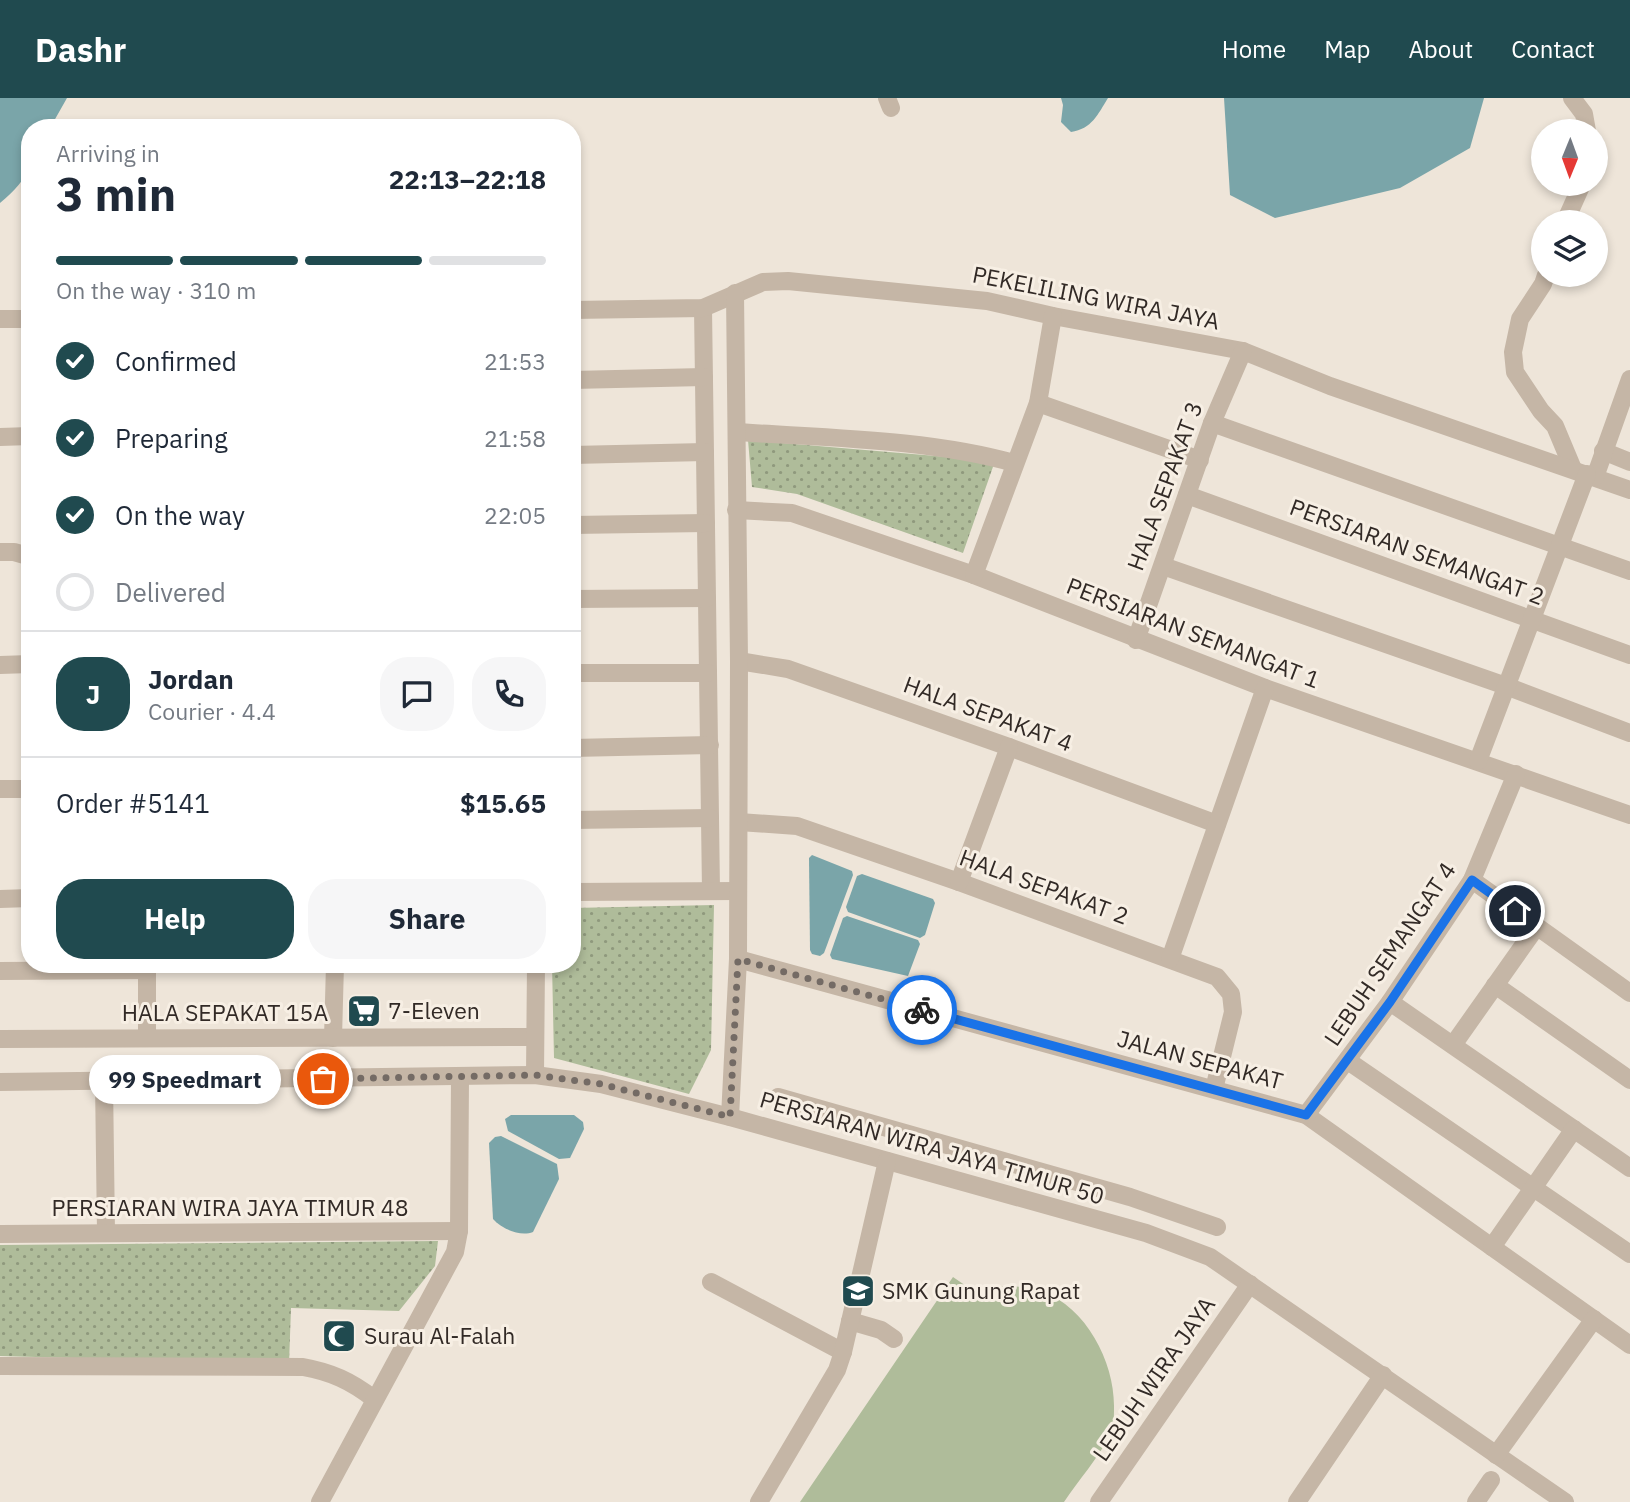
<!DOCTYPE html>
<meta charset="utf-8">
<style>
:root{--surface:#fff;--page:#f6f6f7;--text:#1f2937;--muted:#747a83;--line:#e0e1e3;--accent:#204a4f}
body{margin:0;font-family:"IBM Plex Sans",sans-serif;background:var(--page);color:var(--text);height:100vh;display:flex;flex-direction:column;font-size:26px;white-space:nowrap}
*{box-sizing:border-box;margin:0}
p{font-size:23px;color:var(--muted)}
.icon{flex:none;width:38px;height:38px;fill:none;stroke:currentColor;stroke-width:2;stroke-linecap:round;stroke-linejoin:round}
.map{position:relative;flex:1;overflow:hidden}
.side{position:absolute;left:21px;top:21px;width:560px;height:854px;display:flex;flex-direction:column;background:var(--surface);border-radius:28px;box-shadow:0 4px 10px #0003}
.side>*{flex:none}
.needle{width:46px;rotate:181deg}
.tools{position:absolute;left:1531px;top:21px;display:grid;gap:14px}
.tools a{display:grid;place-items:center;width:77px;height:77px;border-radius:50%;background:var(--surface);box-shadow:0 4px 10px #0003;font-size:35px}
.pin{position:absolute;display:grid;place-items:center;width:60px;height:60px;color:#fff;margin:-30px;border:4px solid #fff;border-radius:50%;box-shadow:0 2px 7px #0007}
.courier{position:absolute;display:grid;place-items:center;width:70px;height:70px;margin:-35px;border:5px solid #1a73e8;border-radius:50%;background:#fff;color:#222;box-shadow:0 2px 9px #0007}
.bubble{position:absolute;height:49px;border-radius:24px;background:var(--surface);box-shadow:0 4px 10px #0003;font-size:23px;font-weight:700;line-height:49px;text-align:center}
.headline em{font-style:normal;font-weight:700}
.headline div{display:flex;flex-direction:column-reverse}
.headline{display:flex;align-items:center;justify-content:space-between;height:119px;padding:0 35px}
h1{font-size:46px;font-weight:700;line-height:52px}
.bar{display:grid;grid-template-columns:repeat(4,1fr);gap:10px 7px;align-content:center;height:84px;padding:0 35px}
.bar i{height:9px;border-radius:5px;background:var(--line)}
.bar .current{background:var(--accent)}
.bar p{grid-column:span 4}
.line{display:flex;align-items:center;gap:18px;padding:0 35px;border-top:2px solid var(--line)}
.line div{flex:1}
.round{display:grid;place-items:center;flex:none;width:74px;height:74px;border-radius:28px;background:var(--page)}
ol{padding:0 35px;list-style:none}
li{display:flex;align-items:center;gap:21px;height:77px}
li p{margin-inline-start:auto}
li .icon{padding:7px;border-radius:50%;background:var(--accent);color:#fff;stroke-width:4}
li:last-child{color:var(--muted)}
li i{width:38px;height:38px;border:4px solid var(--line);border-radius:50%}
.action{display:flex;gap:14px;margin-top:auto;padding:14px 35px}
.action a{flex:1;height:80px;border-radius:28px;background:var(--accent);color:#fff;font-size:28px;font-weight:700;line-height:80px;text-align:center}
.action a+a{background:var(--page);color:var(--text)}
header{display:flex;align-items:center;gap:42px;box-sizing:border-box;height:98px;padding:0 35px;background:var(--accent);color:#fff}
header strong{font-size:33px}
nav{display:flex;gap:38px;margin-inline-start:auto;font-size:24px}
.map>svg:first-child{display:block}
.grass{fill:url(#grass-dots)}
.pitch{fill:#afbc9a}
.water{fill:#7aa5a9}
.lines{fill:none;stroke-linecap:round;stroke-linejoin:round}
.minor{stroke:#c5b6a6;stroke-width:18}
.done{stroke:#746b65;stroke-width:7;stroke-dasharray:0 12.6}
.route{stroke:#1a73e8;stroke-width:9}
.labels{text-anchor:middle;stroke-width:6;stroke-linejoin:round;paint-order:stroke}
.street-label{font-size:23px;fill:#322a26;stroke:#f7efe4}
.poi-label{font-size:23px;fill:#322a26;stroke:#f7efe4;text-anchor:start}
</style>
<header>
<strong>Dashr</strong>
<nav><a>Home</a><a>Map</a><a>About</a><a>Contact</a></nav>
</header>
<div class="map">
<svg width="1630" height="1404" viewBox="0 0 1630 1404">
<defs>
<pattern id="grass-dots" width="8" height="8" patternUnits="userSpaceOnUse" patternTransform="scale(1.75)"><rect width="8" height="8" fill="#afbc9a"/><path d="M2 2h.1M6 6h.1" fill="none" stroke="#8f997d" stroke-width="1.8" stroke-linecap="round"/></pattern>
</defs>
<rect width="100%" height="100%" fill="#eee5d9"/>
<!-- grass -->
<g class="grass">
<polygon points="748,342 995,363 963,455 797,396 752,389"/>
<polygon points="714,807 711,952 689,996 554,960 552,866 572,866 572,810"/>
<polygon points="438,1143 435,1168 399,1213 291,1210 289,1266 0,1258 0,1147"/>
</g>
<!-- pitch -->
<path class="pitch" d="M953 1179 972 1192C996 1189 1018 1185 1042 1193 1087 1210 1115 1265 1114 1310 1114 1318 1114 1330 1110 1337 1099 1359 1078 1383 1064 1404H800Z"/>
<!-- water -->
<g class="water">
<path d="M0 0H67L50 30H30C30 70 32 78 0 105Z"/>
<path d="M1061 0H1108C1098 16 1092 31 1071 34L1061 24 1063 7Z"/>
<polygon points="1224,0 1484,0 1470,50 1400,90 1275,120 1230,97"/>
<polygon points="812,757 852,773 853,777 824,855 820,858 812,856 810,852 809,760"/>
<polygon points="862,776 933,801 935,805 925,837 920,840 848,814 846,809 857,778"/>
<polygon points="847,818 918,842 920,846 908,878 832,861 830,857 843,820"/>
<polygon points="511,1017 574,1017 583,1024 584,1031 570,1060 559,1061 508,1033 505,1021"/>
<path d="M501 1038 557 1066 559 1081 533 1134C520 1139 502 1131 493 1121L489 1045 495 1039Z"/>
</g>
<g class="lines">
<!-- minor -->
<g class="minor">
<polyline points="887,0 891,10"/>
<polyline points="1572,0 1584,16 1587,33"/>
<polyline points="1565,124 1582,86"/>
<polyline points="1546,177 1543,186 1520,221 1513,254 1515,274 1541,313 1555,328 1573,371"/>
<polyline points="703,210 711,793"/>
<polyline points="572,212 703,210 763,184 788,183 987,203 1053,218 1243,253 1330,288 1630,392"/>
<polyline points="0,221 30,221"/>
<polyline points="572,282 704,279"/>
<polyline points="1038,305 1200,362"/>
<polyline points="1212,325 1630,473"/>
<path d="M737 334C826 340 929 341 1014 365"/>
<polyline points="0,339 30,338"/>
<polyline points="1603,353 1630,364"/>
<polyline points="572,357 705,354"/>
<polyline points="1595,379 1630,281"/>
<polyline points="1187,397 1630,557"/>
<polyline points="736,412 792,415 974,477 1265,590 1630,717"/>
<polyline points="572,427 706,425"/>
<polyline points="0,454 14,454 28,458 30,461"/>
<polyline points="1163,468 1506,588 1630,635"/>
<polyline points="974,477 1038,305 1053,218"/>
<polyline points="572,501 707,500"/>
<polyline points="1136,542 1212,325 1243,253"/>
<polyline points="739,563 788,571 1009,649 1217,726"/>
<polyline points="0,567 30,566"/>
<polyline points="572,575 708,575"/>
<polyline points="572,650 710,647"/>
<polyline points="1478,663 1587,376"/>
<polyline points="0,691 30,691"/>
<polyline points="572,722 710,720"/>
<polyline points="739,724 797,728 959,784 1217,879 1231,896 1233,914 1214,991"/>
<polyline points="1472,782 1630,895"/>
<polyline points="959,784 1009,649"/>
<polyline points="572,794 738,793"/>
<polyline points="0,801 30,800"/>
<polyline points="738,861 1306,1017 1630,1247"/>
<polyline points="1170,861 1265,590"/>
<polyline points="147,866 147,940"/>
<polyline points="0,873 147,872"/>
<polyline points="1495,887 1630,982"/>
<polyline points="1390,904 1630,1070"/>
<polyline points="333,940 335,866"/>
<polyline points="0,941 534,939"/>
<polyline points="1453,947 1537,828"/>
<polyline points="1348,963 1630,1156"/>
<polyline points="535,977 536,866"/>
<polyline points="104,983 106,1135"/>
<polyline points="0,984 535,977 601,986 730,1019 1146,1135 1210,1159 1565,1404"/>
<polyline points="778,999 1130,1099 1217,1129"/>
<polyline points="1306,1017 1390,904 1472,782 1516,676"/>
<polyline points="730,1019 738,861 739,563 735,195"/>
<polyline points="0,1136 459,1133"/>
<polyline points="1492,1149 1574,1031"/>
<polyline points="711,1184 843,1254"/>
<polyline points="850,1223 881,1232 894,1241"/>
<path d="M0 1268 303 1269C331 1274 351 1283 374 1301"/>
<polyline points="1496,1357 1594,1221"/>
<polyline points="320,1404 455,1154 459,1133 460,980"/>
<polyline points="759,1404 837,1272 843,1254 887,1063"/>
<polyline points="1099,1404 1250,1186"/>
<polyline points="1297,1404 1383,1277"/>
<polyline points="1476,1404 1491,1382"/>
</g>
</g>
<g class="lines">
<!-- done -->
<polyline class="done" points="323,981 535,977 601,986 730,1019 738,861 922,912"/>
<!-- route -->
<polyline class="route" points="922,912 1306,1017 1390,904 1472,782 1515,813"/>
</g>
<!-- icons -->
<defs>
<g id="supermarket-square" transform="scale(1.75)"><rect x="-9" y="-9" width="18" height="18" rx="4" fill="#204a4f" stroke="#f7efe4"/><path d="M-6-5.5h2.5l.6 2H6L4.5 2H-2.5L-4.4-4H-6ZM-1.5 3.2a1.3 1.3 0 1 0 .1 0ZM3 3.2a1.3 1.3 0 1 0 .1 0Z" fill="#fff"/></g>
<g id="school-square" transform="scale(1.75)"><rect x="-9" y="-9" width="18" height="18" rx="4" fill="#204a4f" stroke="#f7efe4"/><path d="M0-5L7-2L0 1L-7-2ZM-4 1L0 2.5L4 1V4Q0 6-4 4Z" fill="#fff"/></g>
<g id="mosque-square" transform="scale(1.75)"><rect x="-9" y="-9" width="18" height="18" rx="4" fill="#204a4f" stroke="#f7efe4"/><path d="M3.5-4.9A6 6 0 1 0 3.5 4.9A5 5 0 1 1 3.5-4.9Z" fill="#fff"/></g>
</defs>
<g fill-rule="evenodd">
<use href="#supermarket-square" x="364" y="913"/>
<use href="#school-square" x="858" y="1193"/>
<use href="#mosque-square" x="339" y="1238"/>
</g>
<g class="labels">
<!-- street labels -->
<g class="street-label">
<text transform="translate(1096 200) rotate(11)" y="8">PEKELILING WIRA JAYA</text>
<text transform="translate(1165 388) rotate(-70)" y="8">HALA SEPAKAT 3</text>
<text transform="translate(1417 454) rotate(20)" y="8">PERSIARAN SEMANGAT 2</text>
<text transform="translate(1193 535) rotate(21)" y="8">PERSIARAN SEMANGAT 1</text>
<text transform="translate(988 616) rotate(20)" y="8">HALA SEPAKAT 4</text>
<text transform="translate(1044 789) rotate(20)" y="8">HALA SEPAKAT 2</text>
<text transform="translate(1390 856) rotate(-56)" y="8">LEBUH SEMANGAT 4</text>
<text x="225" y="923">HALA SEPAKAT 15A</text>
<text transform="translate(1200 962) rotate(15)" y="8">JALAN SEPAKAT</text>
<text transform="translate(932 1050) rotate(16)" y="8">PERSIARAN WIRA JAYA TIMUR 50</text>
<text x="230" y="1118">PERSIARAN WIRA JAYA TIMUR 48</text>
<text transform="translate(1154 1281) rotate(-55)" y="8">LEBUH WIRA JAYA</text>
</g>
<!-- poi labels -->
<g class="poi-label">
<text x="388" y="921">7-Eleven</text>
<text x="882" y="1201">SMK Gunung Rapat</text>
<text x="364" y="1246">Surau Al-Falah</text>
</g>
</g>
</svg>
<div class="tools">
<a><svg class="needle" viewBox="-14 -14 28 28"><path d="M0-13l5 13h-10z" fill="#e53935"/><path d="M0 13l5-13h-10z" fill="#747a83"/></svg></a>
<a><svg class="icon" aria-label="layers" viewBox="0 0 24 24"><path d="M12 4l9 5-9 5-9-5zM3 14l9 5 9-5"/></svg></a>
</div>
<div class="pin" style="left:323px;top:981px;background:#ea580c"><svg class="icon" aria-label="bag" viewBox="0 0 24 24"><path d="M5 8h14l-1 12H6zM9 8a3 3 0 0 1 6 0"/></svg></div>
<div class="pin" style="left:1515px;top:813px;background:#1f2937"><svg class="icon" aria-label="home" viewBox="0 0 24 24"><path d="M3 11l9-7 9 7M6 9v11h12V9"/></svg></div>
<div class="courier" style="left:922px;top:912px"><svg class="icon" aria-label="bike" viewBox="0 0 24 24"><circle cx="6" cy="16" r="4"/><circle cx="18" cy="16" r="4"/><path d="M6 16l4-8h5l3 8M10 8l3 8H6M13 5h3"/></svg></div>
<div class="bubble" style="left:89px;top:957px;width:192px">99 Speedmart</div>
<section class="side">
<div class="headline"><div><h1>3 min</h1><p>Arriving in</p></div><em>22:13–22:18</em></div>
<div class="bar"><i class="current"></i><i class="current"></i><i class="current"></i><i></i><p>On the way · 310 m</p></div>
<ol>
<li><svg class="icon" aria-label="check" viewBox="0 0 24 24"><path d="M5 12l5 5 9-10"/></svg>Confirmed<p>21:53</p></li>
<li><svg class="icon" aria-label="check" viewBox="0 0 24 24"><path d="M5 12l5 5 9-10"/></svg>Preparing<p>21:58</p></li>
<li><svg class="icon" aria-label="check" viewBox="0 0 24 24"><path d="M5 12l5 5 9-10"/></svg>On the way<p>22:05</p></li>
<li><i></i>Delivered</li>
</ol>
<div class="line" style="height:126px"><b class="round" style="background:var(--accent);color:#fff">J</b><div><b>Jordan</b><p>Courier · 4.4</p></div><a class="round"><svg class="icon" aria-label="chat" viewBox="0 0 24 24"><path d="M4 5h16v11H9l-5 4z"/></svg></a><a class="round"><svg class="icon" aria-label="phone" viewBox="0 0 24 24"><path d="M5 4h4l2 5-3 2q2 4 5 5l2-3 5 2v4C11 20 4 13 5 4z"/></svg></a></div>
<div class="line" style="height:91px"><div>Order #5141</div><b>$15.65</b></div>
<div class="action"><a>Help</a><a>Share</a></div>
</section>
</div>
